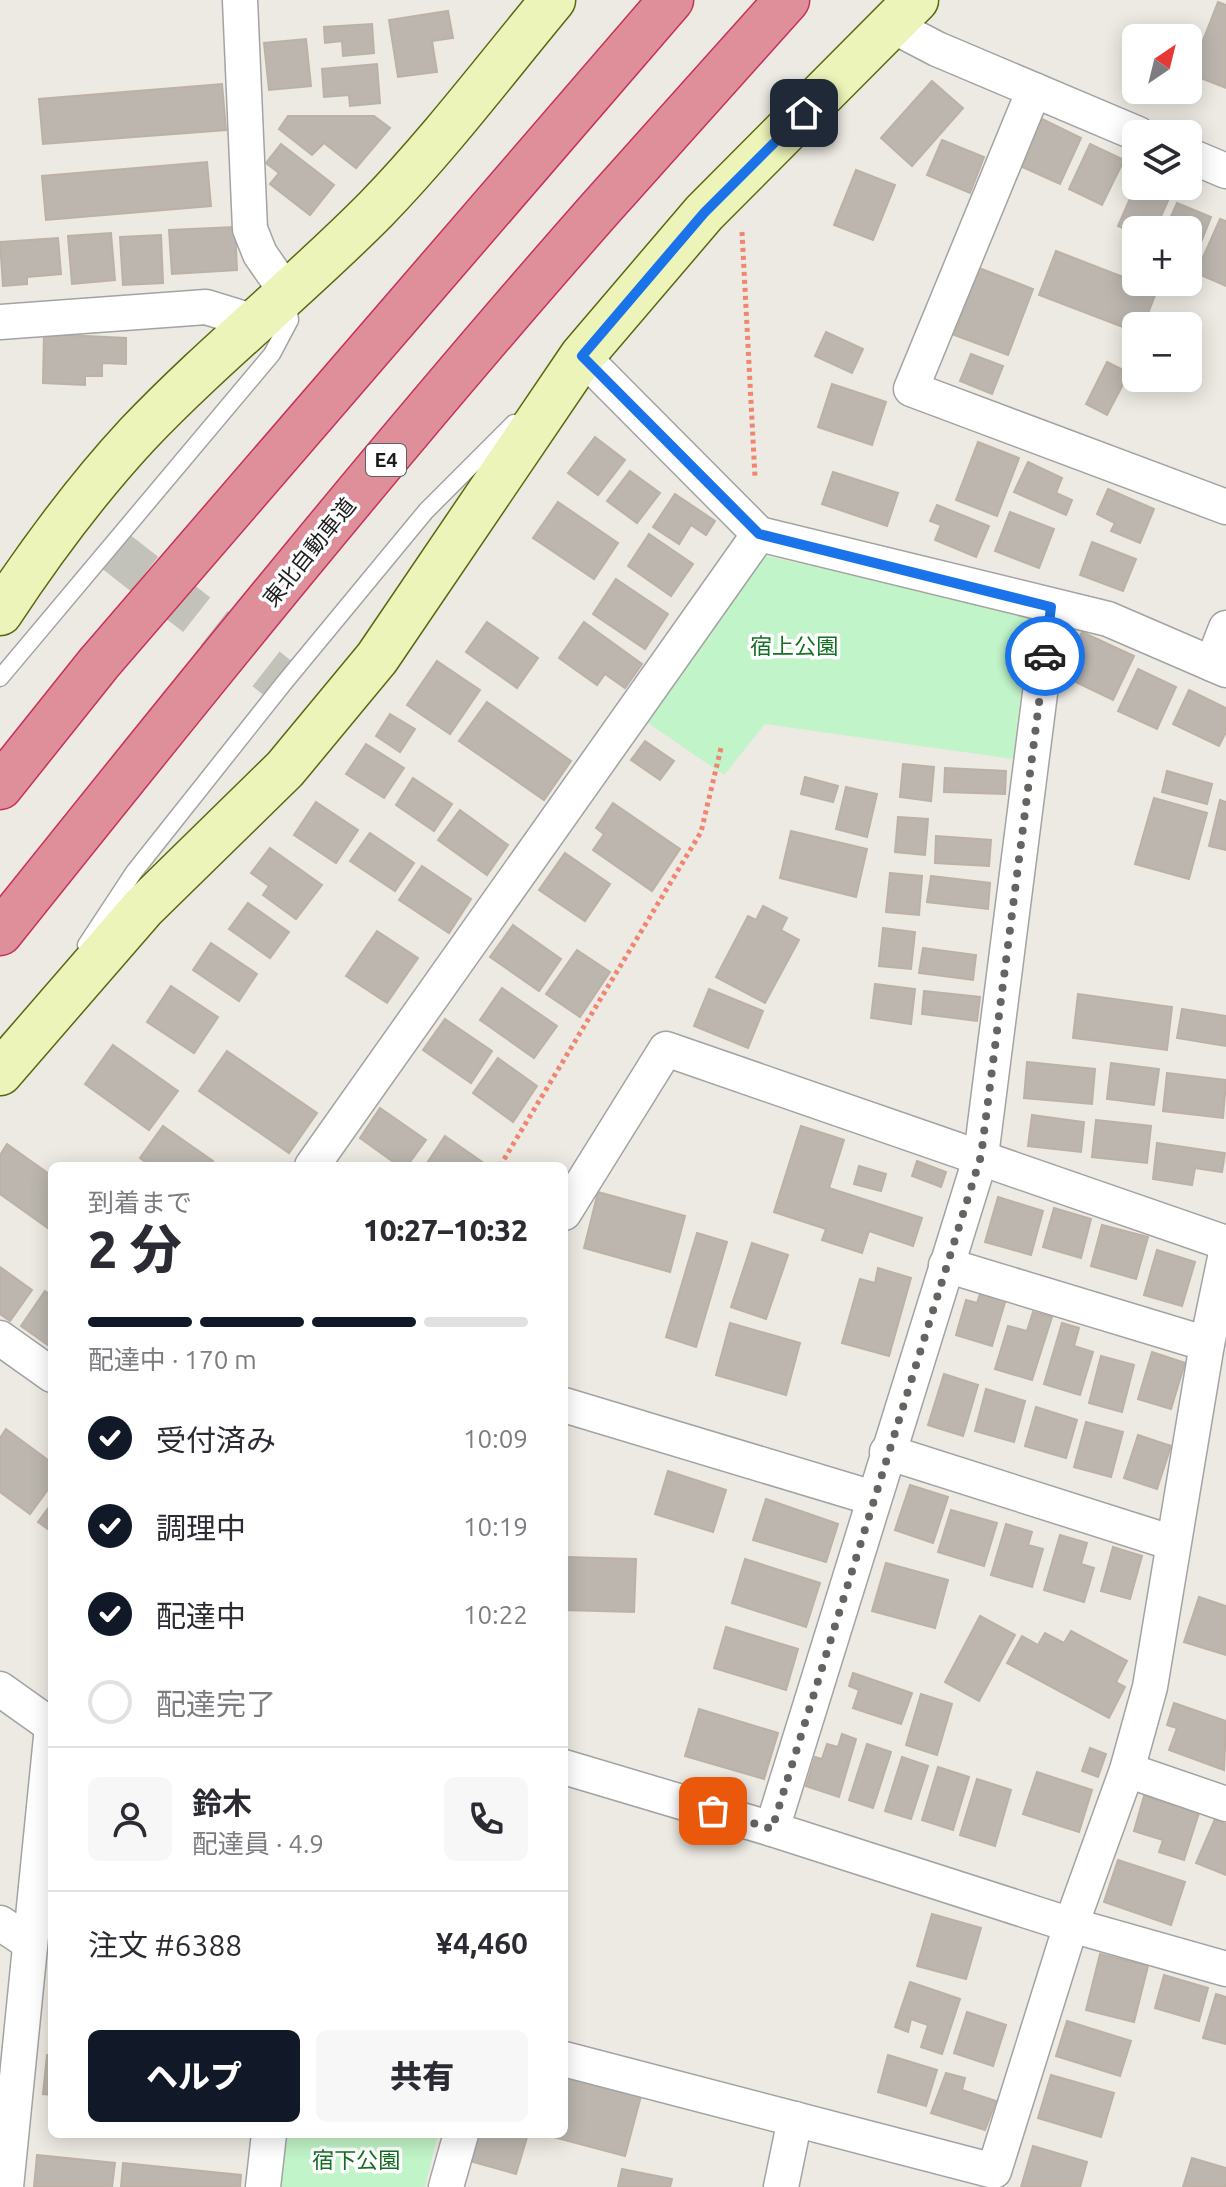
<!DOCTYPE html>
<html lang="ja">
<meta charset="utf-8">
<style>
:root{--surface:#fff;--page:#f7f7f7;--text:#2b2b33;--muted:#7c7c81;--line:#e1e1e2;--accent:#111827}
body{margin:0;font-family:Ubuntu,"Noto Sans JP",sans-serif;background:var(--page);color:var(--text);height:100vh;display:flex;flex-direction:column;font-size:30px;white-space:nowrap}
*{box-sizing:border-box;margin:0}
p{font-size:26px;color:var(--muted)}
.icon{flex:none;width:44px;height:44px;fill:none;stroke:currentColor;stroke-width:2;stroke-linecap:round;stroke-linejoin:round}
.map{position:relative;flex:1;overflow:hidden}
.drawer{position:absolute;left:48px;top:1162px;width:520px;height:976px;display:flex;flex-direction:column;background:var(--surface);border-radius:12px;box-shadow:0 4px 20px #0003}
.drawer>*{flex:none}
.needle{width:52px;rotate:35deg}
.tools{position:absolute;left:1122px;top:24px;display:grid;gap:16px}
.tools a{display:grid;place-items:center;width:80px;height:80px;border-radius:12px;background:var(--surface);box-shadow:0 4px 20px #0003;font-size:40px}
.pin{position:absolute;display:grid;place-items:center;width:68px;height:68px;color:#fff;margin:-34px;border-radius:16px;box-shadow:0 4px 12px #0006}
.courier{position:absolute;display:grid;place-items:center;width:80px;height:80px;margin:-40px;border:6px solid #1a73e8;border-radius:50%;background:#fff;color:#222;box-shadow:0 2px 10px #0007}
.overview em{font-style:normal;font-weight:800}
.overview div{display:flex;flex-direction:column-reverse}
.overview{display:flex;align-items:center;justify-content:space-between;height:136px;padding:0 40px}
h1{font-size:52px;font-weight:800;line-height:60px}
.bar{display:grid;grid-template-columns:repeat(4,1fr);gap:12px 8px;align-content:center;height:96px;padding:0 40px}
.bar i{height:10px;border-radius:6px;background:var(--line)}
.bar .active{background:var(--accent)}
.bar p{grid-column:span 4}
.line{display:flex;align-items:center;gap:20px;padding:0 40px;border-top:2px solid var(--line)}
.line div{flex:1}
.round{display:grid;place-items:center;flex:none;width:84px;height:84px;border-radius:12px;background:var(--page)}
ol{padding:0 40px;list-style:none}
li{display:flex;align-items:center;gap:24px;height:88px}
li p{margin-inline-start:auto}
li .icon{padding:8px;border-radius:50%;background:var(--accent);color:#fff;stroke-width:4}
li:last-child{color:var(--muted)}
li i{width:44px;height:44px;border:4px solid var(--line);border-radius:50%}
.cta{display:flex;gap:16px;margin-top:auto;padding:16px 40px}
.cta a{flex:1;height:92px;border-radius:12px;background:var(--accent);color:#fff;font-size:32px;font-weight:800;line-height:92px;text-align:center}
.cta a+a{background:var(--page);color:var(--text)}
.map>svg:first-child{display:block}
.park{fill:#c1f4c8}
.building{fill:#bcb6af;stroke:#bdb1a6;stroke-width:2}
.lines{fill:none;stroke-linecap:round;stroke-linejoin:round}
.secondary-tunnel{stroke:#c2c1ba;stroke-width:44;stroke-dasharray:44 22;stroke-linecap:butt}
.lane-casing{stroke:#a3a3a3;stroke-width:19}
.street-casing{stroke:#a3a3a3;stroke-width:37}
.secondary-casing{stroke:#59680d;stroke-width:47}
.highway-casing{stroke:#c8315c;stroke-width:47}
.path{stroke:#ee8671;stroke-width:5;stroke-dasharray:4 4;stroke-linecap:butt}
.lane{stroke:#fff;stroke-width:16}
.street{stroke:#fff;stroke-width:34}
.secondary{stroke:#edf4b9;stroke-width:44}
.highway{stroke:#de8f99;stroke-width:44}
.done{stroke:#656461;stroke-width:8;stroke-dasharray:0 14.4}
.route{stroke:#1a73e8;stroke-width:10}
.labels{text-anchor:middle;stroke-width:7;stroke-linejoin:round;paint-order:stroke}
.shield{fill:#fff;stroke:#606060;stroke-width:2}
.shield-label{font-size:20px;font-weight:bold;fill:#1c1c1c}
.street-label{font-size:22px;fill:#1c1c1c;stroke:#fff}
.park-label{font-size:22px;fill:#137021;stroke:#fff}
</style>
<div class="map">
<svg width="1226" height="2187" viewBox="0 0 1226 2187">
<rect width="100%" height="100%" fill="#eceae2"/>
<!-- park -->
<g class="park">
<polygon points="758,554 1030,614 1013,759 765,724 724,775 642,719"/>
<polygon points="283,2134 438,2134 425,2187 278,2187"/>
</g>
<!-- building -->
<g class="building">
<polygon points="1218,2 1226,5 1226,88 1190,74"/>
<polygon points="448,11 453,38 432,41 437,72 398,77 389,20"/>
<polygon points="372,24 374,53 343,56 342,41 325,43 324,27"/>
<polygon points="306,39 311,86 269,90 264,43"/>
<polygon points="377,64 380,103 350,106 349,95 324,97 322,69"/>
<polygon points="932,81 963,108 912,166 881,138"/>
<polygon points="222,84 226,130 43,144 39,99"/>
<polygon points="288,116 374,116 390,128 356,168 324,143 312,155 279,129"/>
<polygon points="1042,119 1081,138 1060,184 1020,166"/>
<polygon points="942,140 984,157 970,193 927,175"/>
<polygon points="281,144 334,185 310,215 270,184 279,173 266,163"/>
<polygon points="1090,144 1124,160 1102,205 1069,189"/>
<polygon points="207,162 211,206 46,220 42,176"/>
<polygon points="856,170 895,185 873,240 834,225"/>
<polygon points="1136,185 1147,186 1170,196 1155,230 1136,230 1136,234 1118,226"/>
<polygon points="1177,203 1211,217 1196,255 1188,251 1188,230 1165,230"/>
<polygon points="1220,219 1226,221 1226,286 1196,273"/>
<polygon points="235,227 237,270 172,274 169,230"/>
<polygon points="111,233 115,280 72,284 68,236"/>
<polygon points="161,235 163,283 123,285 120,237"/>
<polygon points="58,238 61,274 27,277 27,284 3,286 0,242"/>
<polygon points="1056,251 1157,290 1143,326 1136,326 1136,332 1039,295"/>
<polygon points="979,268 1033,289 1008,355 954,335"/>
<polygon points="826,332 863,349 852,373 815,356"/>
<polygon points="44,334 126,338 126,364 102,363 102,376 85,376 85,385 43,383"/>
<polygon points="971,354 1003,366 992,394 960,381"/>
<polygon points="1107,362 1129,373 1107,415 1086,404"/>
<polygon points="832,384 886,402 872,445 818,427"/>
<polygon points="595,437 625,460 598,495 568,473"/>
<polygon points="978,442 1019,458 997,516 956,500"/>
<polygon points="1028,462 1062,478 1056,493 1072,500 1066,515 1014,492"/>
<polygon points="630,471 660,493 637,523 607,501"/>
<polygon points="833,472 898,493 887,526 822,504"/>
<polygon points="1108,489 1154,509 1140,543 1111,531 1115,523 1097,514"/>
<polygon points="675,494 715,521 706,535 691,525 679,544 653,527"/>
<polygon points="558,502 618,543 594,579 533,538"/>
<polygon points="937,505 989,526 976,557 935,540 941,525 930,521"/>
<polygon points="1010,512 1054,529 1039,568 995,551"/>
<polygon points="649,534 693,564 671,596 628,566"/>
<polygon points="1092,542 1136,559 1123,591 1080,575"/>
<polygon points="616,579 668,614 645,649 593,614"/>
<polygon points="487,622 538,658 517,688 466,652"/>
<polygon points="584,622 642,664 625,688 605,674 597,685 559,658"/>
<polygon points="1082,632 1134,656 1113,700 1061,675"/>
<polygon points="437,661 480,690 450,734 407,705"/>
<polygon points="1138,669 1176,687 1157,729 1118,711"/>
<polygon points="1189,690 1226,708 1226,732 1219,746 1173,724"/>
<polygon points="487,702 571,761 544,800 459,741"/>
<polygon points="390,714 415,729 400,752 376,736"/>
<polygon points="645,741 674,761 660,780 631,760"/>
<polygon points="366,744 404,768 384,798 346,774"/>
<polygon points="903,764 934,767 931,801 900,797"/>
<polygon points="945,768 1006,771 1005,794 944,792"/>
<polygon points="1167,771 1212,784 1207,804 1162,792"/>
<polygon points="805,777 838,786 833,802 801,794"/>
<polygon points="413,778 452,804 434,831 396,805"/>
<polygon points="846,787 877,794 867,837 836,829"/>
<polygon points="1154,798 1207,813 1189,879 1135,864"/>
<polygon points="1220,800 1226,802 1226,850 1209,846"/>
<polygon points="316,802 358,830 336,863 294,835"/>
<polygon points="613,803 680,849 652,891 593,850 604,834 596,828"/>
<polygon points="460,810 508,845 487,875 438,840"/>
<polygon points="898,817 928,819 925,855 895,852"/>
<polygon points="791,831 867,849 856,897 780,878"/>
<polygon points="370,833 414,863 395,891 350,861"/>
<polygon points="936,836 991,840 989,866 935,863"/>
<polygon points="270,848 322,885 296,919 263,895 269,886 251,873"/>
<polygon points="565,853 610,884 585,921 539,890"/>
<polygon points="422,866 471,899 449,933 399,900"/>
<polygon points="890,873 922,876 919,915 886,912"/>
<polygon points="931,876 990,883 988,909 927,902"/>
<polygon points="248,903 289,932 270,958 229,929"/>
<polygon points="763,906 787,918 781,930 799,940 765,1003 716,977 748,916 756,920"/>
<polygon points="513,925 561,959 539,991 490,957"/>
<polygon points="883,928 915,932 911,969 879,966"/>
<polygon points="377,931 418,958 387,1003 346,976"/>
<polygon points="211,943 257,974 239,1001 193,970"/>
<polygon points="923,948 976,955 973,980 919,973"/>
<polygon points="577,950 610,972 580,1017 546,994"/>
<polygon points="875,984 915,989 911,1024 871,1018"/>
<polygon points="171,986 218,1017 194,1053 147,1022"/>
<polygon points="502,988 557,1026 534,1058 480,1020"/>
<polygon points="709,989 763,1011 748,1048 694,1026"/>
<polygon points="924,991 980,997 977,1021 922,1014"/>
<polygon points="1078,994 1172,1007 1167,1050 1073,1038"/>
<polygon points="1182,1009 1226,1016 1226,1046 1177,1038"/>
<polygon points="445,1019 492,1051 471,1083 423,1050"/>
<polygon points="113,1045 178,1091 149,1130 85,1084"/>
<polygon points="227,1051 317,1113 289,1153 199,1091"/>
<polygon points="498,1058 537,1086 513,1122 473,1093"/>
<polygon points="1027,1062 1095,1069 1092,1104 1024,1098"/>
<polygon points="1111,1063 1159,1069 1154,1105 1107,1099"/>
<polygon points="1167,1073 1226,1080 1223,1118 1163,1111"/>
<polygon points="380,1108 426,1140 407,1166 399,1166 360,1138"/>
<polygon points="1032,1115 1084,1122 1081,1152 1028,1146"/>
<polygon points="1096,1120 1151,1126 1147,1163 1092,1157"/>
<polygon points="163,1126 213,1161 210,1166 151,1166 140,1158"/>
<polygon points="801,1126 844,1140 829,1188 922,1218 913,1246 869,1231 862,1253 822,1240 826,1229 774,1212"/>
<polygon points="445,1136 488,1166 425,1166"/>
<polygon points="1157,1143 1225,1153 1222,1172 1195,1168 1192,1185 1153,1179"/>
<polygon points="7,1144 52,1176 52,1231 0,1194 0,1155"/>
<polygon points="917,1161 946,1172 941,1187 912,1176"/>
<polygon points="859,1166 886,1174 881,1191 854,1184"/>
<polygon points="598,1192 685,1216 670,1272 584,1248"/>
<polygon points="998,1197 1043,1211 1031,1255 985,1242"/>
<polygon points="1054,1208 1091,1219 1081,1258 1043,1247"/>
<polygon points="1102,1225 1148,1237 1136,1279 1091,1266"/>
<polygon points="697,1233 727,1242 696,1347 666,1337"/>
<polygon points="752,1243 788,1255 766,1319 731,1307"/>
<polygon points="1157,1250 1195,1262 1182,1306 1144,1295"/>
<polygon points="0,1267 32,1290 10,1321 0,1314"/>
<polygon points="878,1268 911,1278 889,1356 842,1343 860,1279 875,1283"/>
<polygon points="45,1291 52,1296 52,1348 21,1326"/>
<polygon points="981,1291 1006,1299 992,1346 956,1335 966,1300 977,1303"/>
<polygon points="1033,1312 1052,1317 1032,1380 995,1369 1008,1326 1027,1331"/>
<polygon points="730,1323 800,1343 786,1395 716,1375"/>
<polygon points="1062,1323 1079,1328 1074,1346 1093,1352 1080,1395 1044,1384"/>
<polygon points="1152,1352 1185,1363 1171,1409 1138,1399"/>
<polygon points="1101,1356 1134,1365 1122,1412 1089,1403"/>
<polygon points="944,1374 978,1385 963,1436 928,1425"/>
<polygon points="986,1389 1025,1401 1014,1442 975,1431"/>
<polygon points="1036,1407 1077,1420 1066,1458 1025,1446"/>
<polygon points="1086,1422 1123,1432 1111,1477 1074,1467"/>
<polygon points="6,1429 52,1463 52,1484 30,1514 0,1492 0,1438"/>
<polygon points="1138,1435 1171,1446 1157,1489 1124,1478"/>
<polygon points="668,1471 726,1490 713,1532 655,1514"/>
<polygon points="910,1485 948,1497 933,1543 895,1530"/>
<polygon points="766,1499 838,1524 826,1562 753,1540"/>
<polygon points="52,1503 52,1532 38,1522"/>
<polygon points="951,1510 997,1523 984,1566 938,1552"/>
<polygon points="1006,1524 1032,1532 1028,1545 1043,1549 1032,1587 991,1575"/>
<polygon points="1060,1535 1087,1543 1081,1564 1094,1568 1084,1602 1044,1590"/>
<polygon points="1113,1547 1142,1556 1130,1599 1101,1591"/>
<polygon points="564,1557 636,1559 634,1612 564,1610"/>
<polygon points="745,1559 820,1583 806,1627 732,1603"/>
<polygon points="886,1563 948,1580 935,1628 872,1611"/>
<polygon points="1199,1597 1226,1606 1226,1655 1184,1642"/>
<polygon points="980,1616 1015,1635 979,1701 945,1682"/>
<polygon points="726,1627 798,1649 786,1690 714,1668"/>
<polygon points="1071,1631 1127,1661 1116,1682 1125,1687 1109,1718 1007,1663 1022,1636 1038,1645 1045,1633 1064,1643"/>
<polygon points="853,1673 912,1693 901,1724 853,1708 859,1690 849,1686"/>
<polygon points="921,1694 952,1704 937,1755 906,1745"/>
<polygon points="1174,1703 1226,1721 1224,1770 1169,1750 1177,1728 1167,1725"/>
<polygon points="699,1709 778,1733 764,1779 685,1756"/>
<polygon points="842,1734 856,1739 839,1797 806,1786 815,1757 822,1759 827,1744 838,1747"/>
<polygon points="867,1744 891,1752 873,1808 849,1800"/>
<polygon points="1090,1748 1106,1754 1098,1777 1082,1771"/>
<polygon points="902,1757 928,1766 911,1819 885,1811"/>
<polygon points="938,1767 969,1777 953,1830 922,1820"/>
<polygon points="1037,1772 1092,1790 1079,1832 1023,1814"/>
<polygon points="977,1779 1011,1790 995,1846 960,1835"/>
<polygon points="1144,1796 1199,1813 1184,1860 1159,1852 1163,1840 1134,1831"/>
<polygon points="1215,1819 1226,1824 1226,1875 1196,1863"/>
<polygon points="1118,1860 1185,1882 1171,1925 1104,1902"/>
<polygon points="932,1914 981,1928 966,1979 917,1966"/>
<polygon points="1100,1954 1148,1966 1134,2022 1086,2010"/>
<polygon points="1164,1975 1208,1988 1199,2021 1155,2008"/>
<polygon points="910,1982 960,1999 942,2054 921,2047 928,2025 911,2019 908,2032 895,2027"/>
<polygon points="1216,1994 1226,1997 1226,2044 1203,2038"/>
<polygon points="967,2012 1006,2025 993,2066 954,2053"/>
<polygon points="1067,2021 1131,2041 1120,2076 1056,2056"/>
<polygon points="47,2055 52,2056 52,2095 43,2094"/>
<polygon points="888,2055 937,2070 926,2106 878,2092"/>
<polygon points="946,2073 965,2078 962,2090 996,2101 985,2130 931,2113"/>
<polygon points="564,2075 641,2096 625,2156 542,2134 564,2134"/>
<polygon points="1051,2075 1114,2093 1101,2137 1038,2118"/>
<polygon points="478,2134 528,2134 516,2174 470,2161"/>
<polygon points="1033,2146 1087,2162 1080,2187 1021,2187"/>
<polygon points="37,2155 115,2163 112,2187 34,2187"/>
<polygon points="1192,2158 1226,2168 1226,2187 1183,2187"/>
<polygon points="123,2163 241,2175 240,2187 121,2187"/>
<polygon points="622,2169 672,2179 670,2187 618,2187"/>
</g>
<g class="lines">
<!-- secondary-tunnel -->
<polyline class="secondary-tunnel" points="110,547 284,683"/>
<!-- lane casing -->
<g class="lane-casing">
<g id="lane">
<polyline points="0,678 272,354 290,320 288,303"/>
<polyline points="86,945 134,872 284,683 426,511 514,423"/>
</g>
</g>
<!-- street casing -->
<g class="street-casing">
<g id="street">
<polyline points="240,0 250,229 260,254 287,293"/>
<polyline points="891,25 937,49 1138,134"/>
<polyline points="1034,90 911,389 1226,507"/>
<polyline points="1188,155 1226,171"/>
<polyline points="0,322 206,307 255,322"/>
<polyline points="582,356 759,534 1108,619 1226,670"/>
<polyline points="1212,664 1226,628"/>
<polyline points="312,1166 759,534"/>
<polyline points="564,1213 666,1049 1226,1243"/>
<polyline points="946,1265 1207,1344"/>
<polyline points="0,1338 52,1375"/>
<polyline points="564,1405 873,1498"/>
<polyline points="887,1452 1173,1543"/>
<polyline points="0,1689 52,1726"/>
<polyline points="564,1767 772,1829 1071,1925 1226,1969"/>
<polyline points="1127,1770 1226,1804"/>
<polyline points="772,1829 981,1156 1051,607"/>
<polyline points="0,1923 30,1943"/>
<polyline points="564,2059 994,2171 1071,1925 1127,1770 1150,1687 1207,1344 1226,1253"/>
<polyline points="6,2187 52,1727"/>
<polyline points="263,2187 269,2134"/>
<polyline points="446,2187 461,2134"/>
<polyline points="781,2187 795,2119"/>
</g>
</g>
<!-- secondary casing -->
<g class="secondary-casing">
<g id="secondary">
<path d="M0 613C41 551 87 489 137 435 213 355 299 287 376 209 439 144 495 70 553 0"/>
<polyline points="0,1073 143,908 285,769 377,658 582,356 704,213 916,0"/>
</g>
</g>
<!-- highway casing -->
<g class="highway-casing">
<g id="highway">
<polyline points="0,787 99,663 671,0"/>
<path d="M0 933C195 689 392 445 599 210 661 140 725 70 787 0"/>
</g>
</g>
<!-- path -->
<g class="path">
<polyline points="742,232 755,477"/>
<polyline points="500,1166 701,832 721,748"/>
</g>
<!-- lane -->
<use href="#lane" class="lane"/>
<!-- street -->
<use href="#street" class="street"/>
<!-- secondary -->
<use href="#secondary" class="secondary"/>
<!-- highway -->
<use href="#highway" class="highway"/>
</g>
<g class="lines">
<!-- done -->
<polyline class="done" points="713,1811 772,1829 981,1156 1045,656"/>
<!-- route -->
<polyline class="route" points="804,113 704,213 582,356 759,534 1051,607 1045,656"/>
</g>
<g class="labels">
<!-- shield labels -->
<rect class="shield" x="366" y="444" width="40" height="32" rx="6"/>
<g class="shield-label">
<text x="386" y="467">E4</text>
</g>
<!-- street labels -->
<g class="street-label">
<text transform="translate(309 552) rotate(-51)" y="8">東北自動車道</text>
</g>
<!-- park labels -->
<g class="park-label">
<text x="794" y="654">宿上公園</text>
<text x="356" y="2168">宿下公園</text>
</g>
</g>
</svg>
<div class="tools">
<a><svg class="needle" viewBox="-14 -14 28 28"><path d="M0-13l5 13h-10z" fill="#e53935"/><path d="M0 13l5-13h-10z" fill="#7c7c81"/></svg></a>
<a><svg class="icon" aria-label="layers" viewBox="0 0 24 24"><path d="M12 4l9 5-9 5-9-5zM3 14l9 5 9-5"/></svg></a>
<a>+</a>
<a>−</a>
</div>
<div class="pin" style="left:713px;top:1811px;background:#ea580c"><svg class="icon" aria-label="bag" viewBox="0 0 24 24"><path d="M5 8h14l-1 12H6zM9 8a3 3 0 0 1 6 0"/></svg></div>
<div class="pin" style="left:804px;top:113px;background:#1f2937"><svg class="icon" aria-label="home" viewBox="0 0 24 24"><path d="M3 11l9-7 9 7M6 9v11h12V9"/></svg></div>
<div class="courier" style="left:1045px;top:656px"><svg class="icon" aria-label="car" viewBox="0 0 24 24"><path d="M5 17H2v-5l4-1 3-4h7l3 4 3 1v5h-3M9 17h6M6 11h13"/><circle cx="7" cy="17" r="2"/><circle cx="17" cy="17" r="2"/></svg></div>
<section class="drawer">
<div class="overview"><div><h1>2 分</h1><p>到着まで</p></div><em>10:27–10:32</em></div>
<div class="bar"><i class="active"></i><i class="active"></i><i class="active"></i><i></i><p>配達中 · 170 m</p></div>
<ol>
<li><svg class="icon" aria-label="check" viewBox="0 0 24 24"><path d="M5 12l5 5 9-10"/></svg>受付済み<p>10:09</p></li>
<li><svg class="icon" aria-label="check" viewBox="0 0 24 24"><path d="M5 12l5 5 9-10"/></svg>調理中<p>10:19</p></li>
<li><svg class="icon" aria-label="check" viewBox="0 0 24 24"><path d="M5 12l5 5 9-10"/></svg>配達中<p>10:22</p></li>
<li><i></i>配達完了</li>
</ol>
<div class="line" style="height:144px"><a class="round"><svg class="icon" aria-label="person" viewBox="0 0 24 24"><circle cx="12" cy="8" r="4"/><path d="M4 21q1-7 8-7t8 7"/></svg></a><div><b>鈴木</b><p>配達員 · 4.9</p></div><a class="round"><svg class="icon" aria-label="phone" viewBox="0 0 24 24"><path d="M5 4h4l2 5-3 2q2 4 5 5l2-3 5 2v4C11 20 4 13 5 4z"/></svg></a></div>
<div class="line" style="height:104px"><div>注文 #6388</div><b>¥4,460</b></div>
<div class="cta"><a>ヘルプ</a><a>共有</a></div>
</section>
</div>
